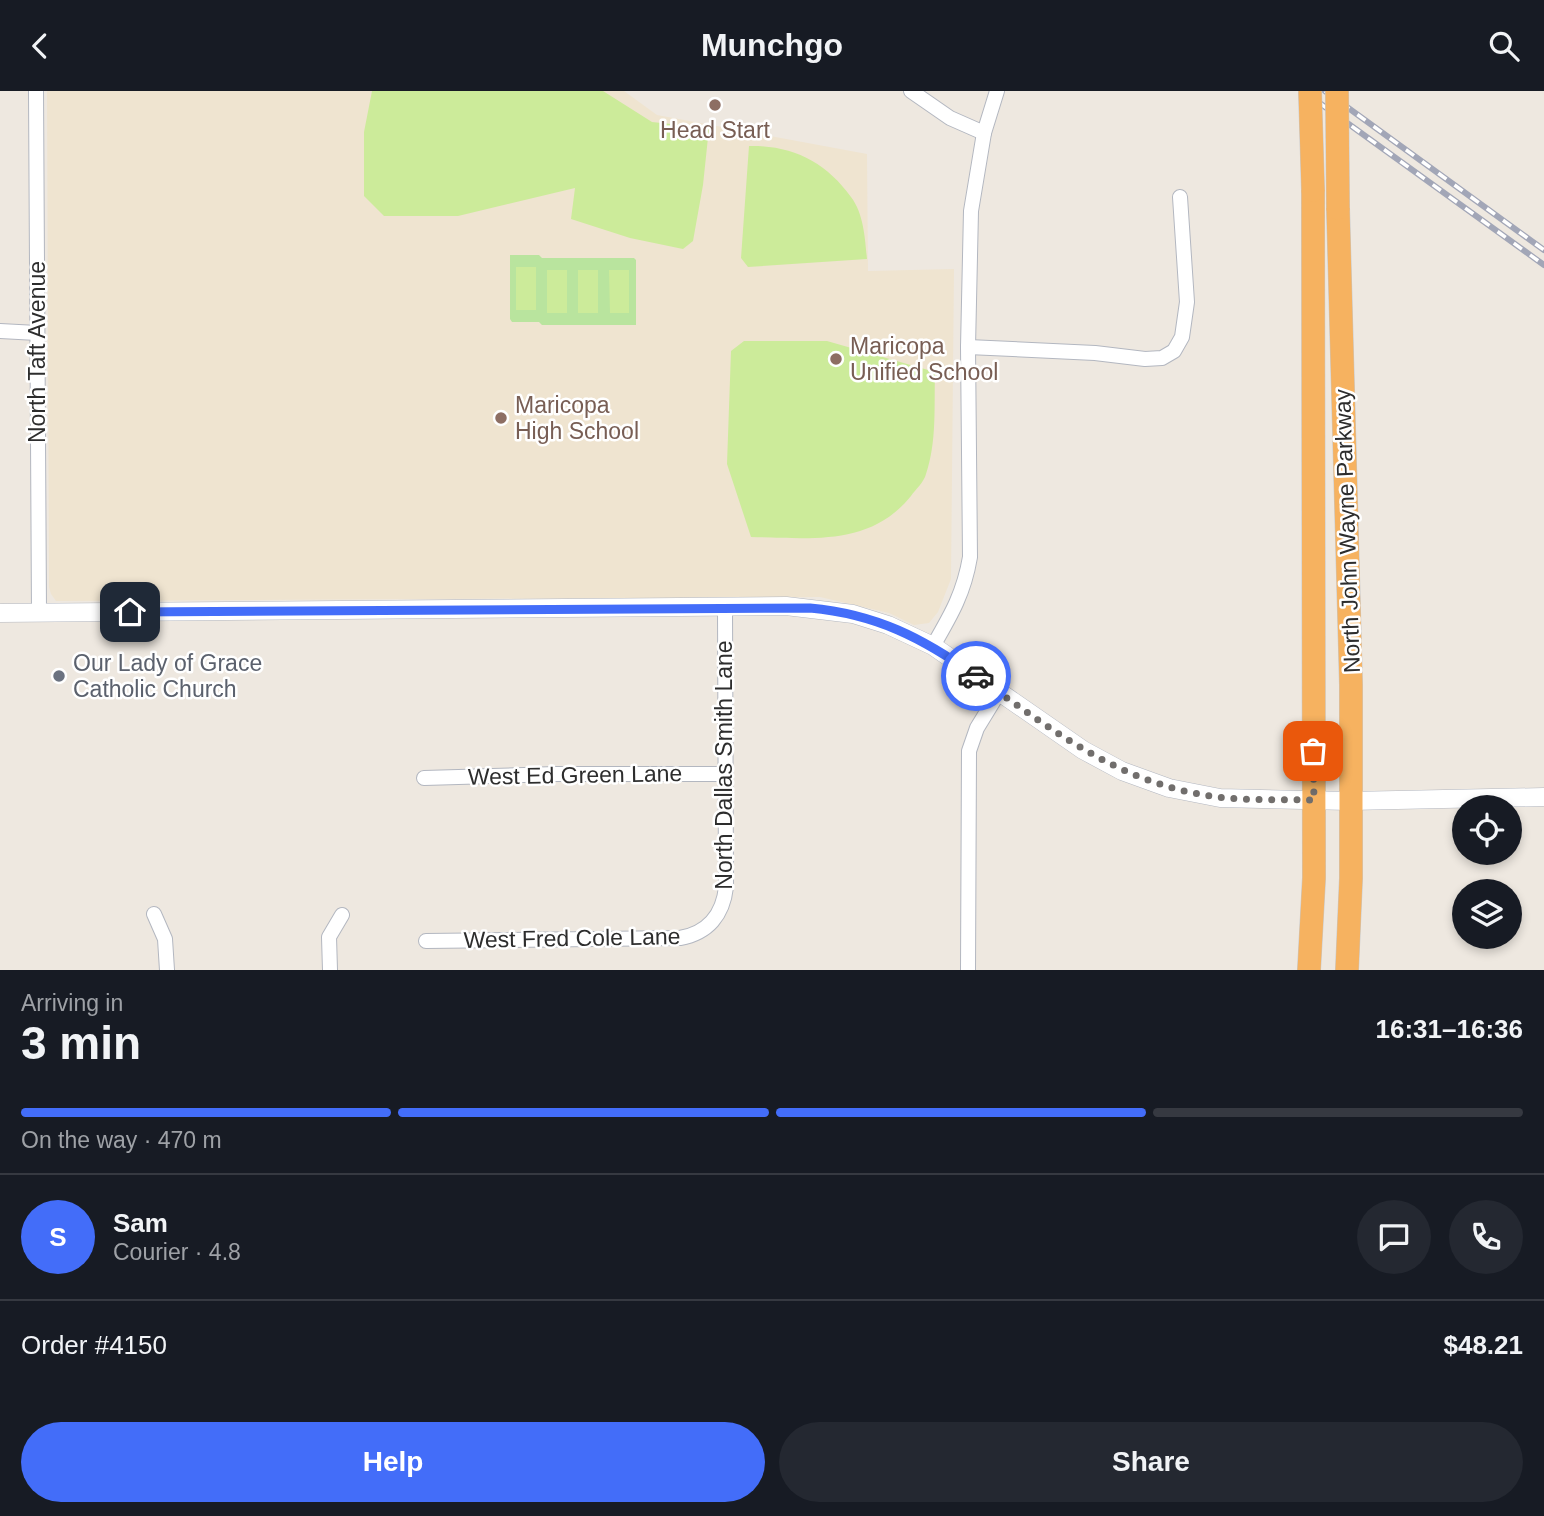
<!DOCTYPE html>
<meta charset="utf-8">
<style>
:root{--surface:#171b24;--page:#242831;--text:#f1f3f6;--muted:#9ea1a6;--line:#363941;--accent:#436df9}
body{margin:0;font-family:Helvetica,sans-serif;background:var(--page);color:var(--text);height:100vh;display:flex;flex-direction:column;font-size:26px;white-space:nowrap}
*{box-sizing:border-box;margin:0}
p{font-size:23px;color:var(--muted)}
.icon{flex:none;width:38px;height:38px;fill:none;stroke:currentColor;stroke-width:2;stroke-linecap:round;stroke-linejoin:round}
.map{position:relative;height:879px;overflow:hidden}
.sheet{display:flex;flex-direction:column;background:var(--surface);flex:1}
.sheet>*{flex:none}
.tools{position:absolute;left:1452px;top:704px;display:grid;gap:14px}
.tools a{display:grid;place-items:center;width:70px;height:70px;border-radius:50%;background:var(--surface);box-shadow:0 4px 10px #0003;font-size:35px}
.pin{position:absolute;display:grid;place-items:center;width:60px;height:60px;color:#fff;margin:-30px;border-radius:14px;box-shadow:0 4px 10px #0006}
.courier{position:absolute;display:grid;place-items:center;width:70px;height:70px;margin:-35px;border:5px solid #436df9;border-radius:50%;background:#fff;color:#222;box-shadow:0 2px 9px #0007}
.head em{font-style:normal;font-weight:600}
.head div{display:flex;flex-direction:column-reverse}
.head{display:flex;align-items:center;justify-content:space-between;height:119px;padding:0 21px}
h1{font-size:46px;font-weight:600;line-height:52px}
.bar{display:grid;grid-template-columns:repeat(4,1fr);gap:10px 7px;align-content:center;height:84px;padding:0 21px}
.bar i{height:9px;border-radius:5px;background:var(--line)}
.bar .selected{background:var(--accent)}
.bar p{grid-column:span 4}
.line{display:flex;align-items:center;gap:18px;padding:0 21px;border-top:2px solid var(--line)}
.line div{flex:1}
.round{display:grid;place-items:center;flex:none;width:74px;height:74px;border-radius:37px;background:var(--page)}
.button{display:flex;gap:14px;margin-top:auto;padding:14px 21px}
.button a{flex:1;height:80px;border-radius:42px;background:var(--accent);color:#fff;font-size:28px;font-weight:600;line-height:80px;text-align:center}
.button a+a{background:var(--page);color:var(--text)}
header{display:flex;justify-content:space-between;align-items:center;height:91px;padding:0 21px;background:var(--surface);font-size:32px;font-weight:600}
.map>svg:first-child{display:block}
.education{fill:#efe4d0}
.green{fill:#b9e49e}
.pitch{fill:#cceb9a}
.lines{fill:none;stroke-linecap:round;stroke-linejoin:round}
.minor-casing{stroke:#b3b7c0;stroke-width:16}
.tertiary-casing{stroke:#b3b7c0;stroke-width:19}
.trunk-casing{stroke:#c8c8c8;stroke-width:24}
.minor{stroke:#fff;stroke-width:14}
.tertiary{stroke:#fff;stroke-width:18}
.trunk{stroke:#f6b260;stroke-width:23}
.rail-casing{stroke:#a2a6b7;stroke-width:6}
.rail{stroke:#fff;stroke-width:3.5;stroke-dasharray:10;stroke-linecap:butt}
.trunk-bridge-casing{stroke:#c8c8c8;stroke-width:24;stroke-linecap:butt}
.trunk-bridge{stroke:#f6b260;stroke-width:23}
.done{stroke:#716e6c;stroke-width:7;stroke-dasharray:0 12.6}
.route{stroke:#436df9;stroke-width:9}
.education-dot{fill:#8d6e63;stroke:#fff;stroke-width:2.5}
.worship-dot{fill:#6b7280;stroke:#fff;stroke-width:2.5}
.labels{text-anchor:middle;stroke-width:5;stroke-linejoin:round;paint-order:stroke}
.education-label{font-size:23px;fill:#785e54;stroke:#fff;text-anchor:start}
.street-label{font-size:23px;fill:#2d2d2d;stroke:#fff}
.worship-label{font-size:23px;fill:#5b616d;stroke:#fff;text-anchor:start}
</style>
<header><svg class="icon" aria-label="back" viewBox="0 0 24 24"><path d="M15 5l-7 7 7 7"/></svg>Munchgo<svg class="icon" aria-label="search" viewBox="0 0 24 24"><circle cx="10" cy="10" r="6"/><path d="M15 15l6 6"/></svg></header>
<div class="map">
<svg width="1544" height="879" viewBox="0 0 1544 879">
<rect width="100%" height="100%" fill="#eee8e0"/>
<!-- education -->
<polygon class="education" points="47,0 624,0 657,24 867,63 868,180 954,178 951,488 938,521 929,532 914,534 889,522 820,506 56,510 51,503 49,496"/>
<!-- green -->
<polygon class="green" points="510,164 539,164 542,167 634,167 636,169 636,234 542,234 539,231 512,231 510,228"/>
<!-- pitch -->
<g class="pitch">
<polygon points="372,0 603,0 652,31 709,37 703,94 693,150 683,158 630,147 571,128 575,97 458,125 384,125 364,105 364,41"/>
<path d="M749 55C792 54 826 71 851 106 864 123 865 148 867 168L748 176 741 167Z"/>
<rect x="516" y="176" width="20" height="43"/>
<rect x="547" y="179" width="20" height="43"/>
<rect x="578" y="179" width="20" height="43"/>
<polygon points="609,179 629,179 629,222 610,222"/>
<path d="M744 250H827L935 281C934 315 937 351 926 383 924 391 916 398 911 405 870 456 810 447 751 446L727 373 731 260Z"/>
</g>
<g class="lines">
<!-- minor casing -->
<g class="minor-casing">
<g id="minor">
<polyline points="36,0 39,521"/>
<polyline points="911,0 950,27 984,42"/>
<polyline points="0,240 37,242"/>
<polyline points="968,256 1095,262 1145,268 1162,267 1174,260 1182,246 1187,211 1180,106"/>
<path d="M933 555C951 524 964 502 970 466L968 256 971 120 984 42 997 0"/>
<polyline points="424,687 556,683 726,683"/>
<polyline points="154,823 165,848 167,879"/>
<path d="M426 850 680 847C708 842 723 824 726 796L725 516"/>
<polyline points="330,879 329,846 342,824"/>
<polyline points="968,879 969,660 977,637 999,601"/>
</g>
</g>
<!-- tertiary casing -->
<g class="tertiary-casing">
<polyline id="tertiary" points="0,522 786,515 853,523 888,534 933,555 1083,659 1122,680 1169,697 1220,707 1350,710 1544,706"/>
</g>
<!-- trunk casing -->
<g class="trunk-casing">
<g id="trunk">
<polyline points="1338,117 1351,594 1351,787 1347,879"/>
<polyline points="1309,879 1314,787 1313,99"/>
</g>
</g>
<!-- minor -->
<use href="#minor" class="minor"/>
<!-- tertiary -->
<use href="#tertiary" class="tertiary"/>
<!-- trunk -->
<use href="#trunk" class="trunk"/>
<!-- rail casing -->
<g class="rail-casing">
<g id="rail">
<polyline points="1303,0 1544,174"/>
<polyline points="1325,0 1544,159"/>
</g>
</g>
<!-- rail -->
<use href="#rail" class="rail"/>
<!-- trunk-bridge casing -->
<g class="trunk-bridge-casing">
<g id="trunk-bridge">
<polyline points="1310,0 1313,99"/>
<polyline points="1337,0 1338,117"/>
</g>
</g>
<!-- trunk-bridge -->
<use href="#trunk-bridge" class="trunk-bridge"/>
</g>
<g class="lines">
<!-- done -->
<path class="done" d="M976 585C1054 640 1119 693 1217 706 1248 710 1282 708 1314 709L1313 660"/>
<!-- route -->
<path class="route" d="M130 521 810 517C876 523 923 547 976 585"/>
</g>
<!-- markers -->
<g class="education-dot">
<circle cx="715" cy="14" r="7"/>
<circle cx="836" cy="268" r="7"/>
<circle cx="501" cy="327" r="7"/>
</g>
<circle class="worship-dot" cx="59" cy="585" r="7"/>
<g class="labels">
<!-- education labels -->
<g class="education-label">
<text x="715" y="47" text-anchor="middle">Head Start</text>
<text x="850" y="263">Maricopa<tspan x="850" dy="26">Unified School</tspan></text>
<text x="515" y="322">Maricopa<tspan x="515" dy="26">High School</tspan></text>
</g>
<!-- street labels -->
<g class="street-label">
<text transform="translate(37 261) rotate(-90)" y="8">North Taft Avenue</text>
<text transform="translate(1347 440) rotate(-92)" y="8">North John Wayne Parkway</text>
<text transform="translate(724 674) rotate(-90)" y="8">North Dallas Smith Lane</text>
<text transform="translate(575 684) rotate(-1)" y="8">West Ed Green Lane</text>
<text transform="translate(572 847) rotate(-1)" y="8">West Fred Cole Lane</text>
</g>
<!-- worship labels -->
<g class="worship-label">
<text x="73" y="580">Our Lady of Grace<tspan x="73" dy="26">Catholic Church</tspan></text>
</g>
</g>
</svg>
<div class="tools">
<a><svg class="icon" aria-label="locate" viewBox="0 0 24 24"><circle cx="12" cy="12" r="6"/><path d="M12 2v4M12 18v4M2 12h4M18 12h4"/></svg></a>
<a><svg class="icon" aria-label="layers" viewBox="0 0 24 24"><path d="M12 4l9 5-9 5-9-5zM3 14l9 5 9-5"/></svg></a>
</div>
<div class="pin" style="left:1313px;top:660px;background:#ea580c"><svg class="icon" aria-label="bag" viewBox="0 0 24 24"><path d="M5 8h14l-1 12H6zM9 8a3 3 0 0 1 6 0"/></svg></div>
<div class="pin" style="left:130px;top:521px;background:#1f2937"><svg class="icon" aria-label="home" viewBox="0 0 24 24"><path d="M3 11l9-7 9 7M6 9v11h12V9"/></svg></div>
<div class="courier" style="left:976px;top:585px"><svg class="icon" aria-label="car" viewBox="0 0 24 24"><path d="M5 17H2v-5l4-1 3-4h7l3 4 3 1v5h-3M9 17h6M6 11h13"/><circle cx="7" cy="17" r="2"/><circle cx="17" cy="17" r="2"/></svg></div>
</div>
<section class="sheet">
<div class="head"><div><h1>3 min</h1><p>Arriving in</p></div><em>16:31–16:36</em></div>
<div class="bar"><i class="selected"></i><i class="selected"></i><i class="selected"></i><i></i><p>On the way · 470 m</p></div>
<div class="line" style="height:126px"><b class="round" style="background:var(--accent);color:#fff">S</b><div><b>Sam</b><p>Courier · 4.8</p></div><a class="round"><svg class="icon" aria-label="chat" viewBox="0 0 24 24"><path d="M4 5h16v11H9l-5 4z"/></svg></a><a class="round"><svg class="icon" aria-label="phone" viewBox="0 0 24 24"><path d="M5 4h4l2 5-3 2q2 4 5 5l2-3 5 2v4C11 20 4 13 5 4z"/></svg></a></div>
<div class="line" style="height:91px"><div>Order #4150</div><b>$48.21</b></div>
<div class="button"><a>Help</a><a>Share</a></div>
</section>
